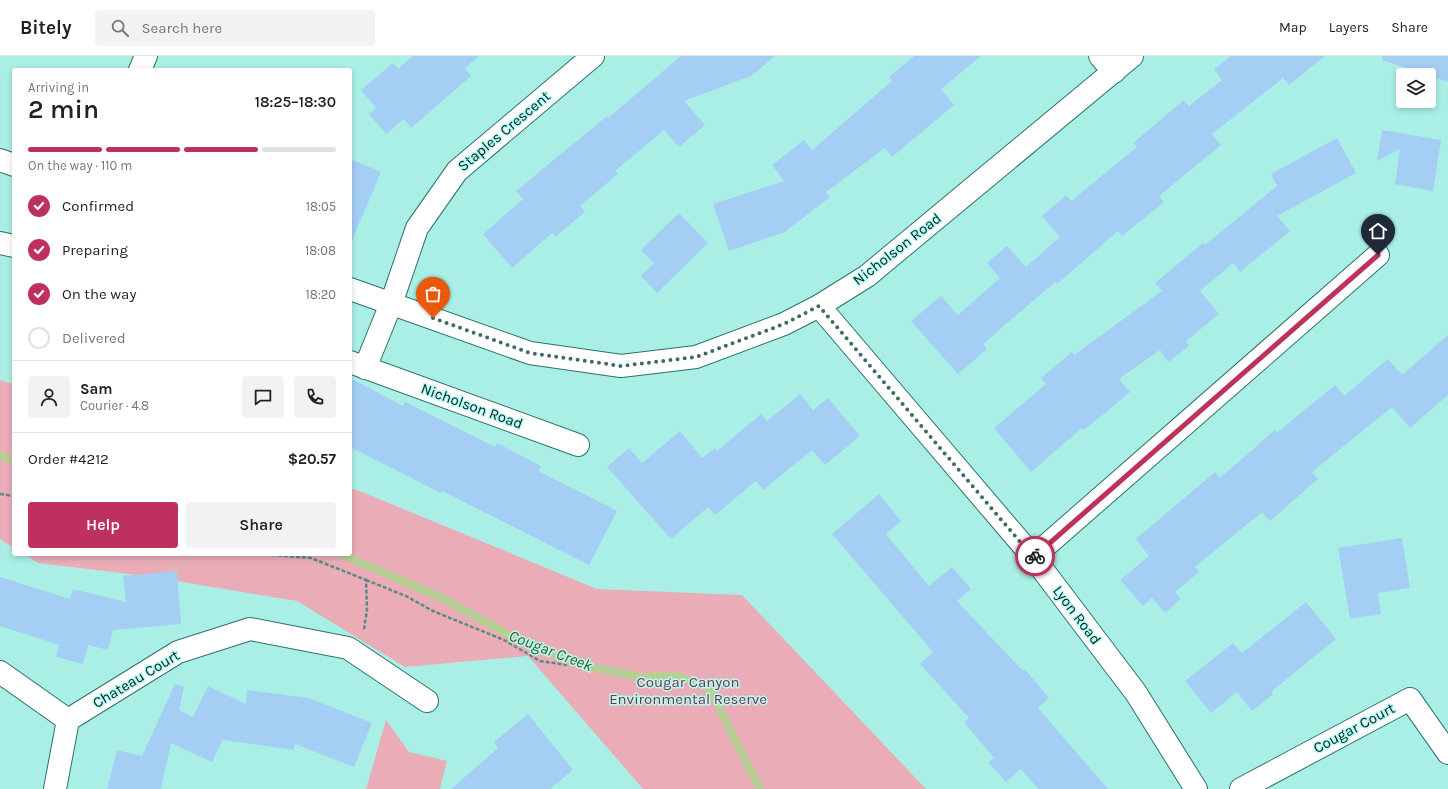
<!DOCTYPE html>
<meta charset="utf-8">
<style>
:root{--surface:#fff;--page:#f2f2f2;--text:#222;--muted:#767676;--line:#e0e0e0;--accent:#be305e}
body{margin:0;font-family:Karla,sans-serif;background:var(--page);color:var(--text);height:100vh;display:flex;flex-direction:column;font-size:15px;white-space:nowrap}
*{box-sizing:border-box;margin:0}
p{font-size:13px;color:var(--muted)}
.icon{flex:none;width:22px;height:22px;fill:none;stroke:currentColor;stroke-width:2;stroke-linecap:round;stroke-linejoin:round}
.map{position:relative;flex:1;overflow:hidden}
.details{position:absolute;left:12px;top:12px;width:340px;height:488px;display:flex;flex-direction:column;background:var(--surface);border-radius:4px;box-shadow:0 2px 6px #0003}
.details>*{flex:none}
.fabs{position:absolute;left:1396px;top:12px;display:grid;gap:8px}
.fabs a{display:grid;place-items:center;width:40px;height:40px;border-radius:4px;background:var(--surface);box-shadow:0 2px 6px #0003;font-size:20px}
.pin{position:absolute;display:grid;place-items:center;width:34px;height:34px;color:#fff;margin:-41px -17px;border-radius:50% 50% 50% 0;rotate:-45deg;box-shadow:0 0 4px #0007}
.pin .icon{rotate:45deg}
.courier{position:absolute;display:grid;place-items:center;width:40px;height:40px;margin:-20px;border:3px solid #be305e;border-radius:50%;background:#fff;color:#222;box-shadow:0 1px 5px #0007}
.summary em{font-style:normal;font-weight:600}
.summary div{display:flex;flex-direction:column-reverse}
.summary{display:flex;align-items:center;justify-content:space-between;height:68px;padding:0 16px}
h1{font-size:26px;font-weight:600;line-height:30px}
.bar{display:grid;grid-template-columns:repeat(4,1fr);gap:6px 4px;align-content:center;height:48px;padding:0 16px}
.bar i{height:5px;border-radius:3px;background:var(--line)}
.bar .active{background:var(--accent)}
.bar p{grid-column:span 4}
.line{display:flex;align-items:center;gap:10px;padding:0 16px;border-top:1px solid var(--line)}
.line div{flex:1}
.round{display:grid;place-items:center;flex:none;width:42px;height:42px;border-radius:4px;background:var(--page)}
ol{padding:0 16px;list-style:none}
li{display:flex;align-items:center;gap:12px;height:44px}
li p{margin-inline-start:auto}
li .icon{padding:4px;border-radius:50%;background:var(--accent);color:#fff;stroke-width:4}
li:last-child{color:var(--muted)}
li i{width:22px;height:22px;border:2px solid var(--line);border-radius:50%}
.action{display:flex;gap:8px;margin-top:auto;padding:8px 16px}
.action a{flex:1;height:46px;border-radius:4px;background:var(--accent);color:#fff;font-size:16px;font-weight:600;line-height:46px;text-align:center}
.action a+a{background:var(--page);color:var(--text)}
header{display:flex;align-items:center;gap:24px;box-sizing:border-box;height:56px;padding:0 20px;background:var(--surface);border-bottom:1px solid var(--line)}
header strong{font-size:19px}
nav{display:flex;gap:22px;margin-inline-start:auto;font-size:14px}
.search{width:280px;height:36px;background:var(--page);display:flex;align-items:center;gap:10px;box-sizing:border-box;padding:0 14px;border-radius:4px;color:var(--muted);font-size:15px}
.map>svg:first-child{display:block}
.green{fill:#eaadb8}
.lines{fill:none;stroke-linecap:round;stroke-linejoin:round}
.stream{stroke:#b6cf94;stroke-width:8}
.building{fill:#a5cef4}
.street-casing{stroke:#2d726b;stroke-width:24}
.secondary-casing{stroke:#2d726b;stroke-width:24}
.path{stroke:#598a84;stroke-width:2.5;stroke-dasharray:4 2;stroke-linecap:butt}
.street{stroke:#fff;stroke-width:22}
.secondary{stroke:#fff;stroke-width:22}
.done{stroke:#3f6a65;stroke-width:4;stroke-dasharray:0 7.2}
.route{stroke:#be305e;stroke-width:5}
.labels{text-anchor:middle;stroke-width:3;stroke-linejoin:round;paint-order:stroke}
.street-label{font-size:15px;fill:#062320;stroke:#b7fcf4}
.park-label{font-size:15px;fill:#7e2d43;stroke:#b7fcf4}
.water-label{font-size:16px;font-style:italic;fill:#405617;stroke:#b7fcf4}
</style>
<header>
<strong>Bitely</strong>
<div class="search"><svg class="icon" aria-label="search" viewBox="0 0 24 24"><circle cx="10" cy="10" r="6"/><path d="M15 15l6 6"/></svg>Search here</div>
<nav><a>Map</a><a>Layers</a><a>Share</a></nav>
</header>
<div class="map">
<svg width="1448" height="733" viewBox="0 0 1448 733">
<rect width="100%" height="100%" fill="#aaefe6"/>
<!-- green -->
<g class="green">
<polygon points="0,324 14,328 14,492 0,483"/>
<polygon points="350,432 362,436 597,533 742,539 926,733 643,733 528,600 405,611 297,545 146,520 38,507 24,498 350,498"/>
<polygon points="386,664 409,696 447,705 440,733 366,733"/>
</g>
<g class="lines">
<!-- stream -->
<g class="stream">
<polyline points="0,399 14,405"/>
<polyline points="341,498 442,542 524,587 586,610 641,621 676,619 709,632 760,733"/>
</g>
</g>
<!-- building -->
<g class="building">
<polygon points="413,0 479,0 465,12 471,20 411,72 404,63 386,78 369,58 376,52 361,34 393,7 398,13"/>
<polygon points="681,0 775,0 751,20 684,45 705,69 679,91 664,74 615,115 618,118 580,150 585,156 555,181 552,177 512,212 483,178 523,143 516,135 607,60 608,62"/>
<polygon points="914,0 981,0 941,33 954,49 892,101 885,92 826,136 830,141 785,176 729,195 713,148 784,125 772,109 804,84 812,94 892,25 889,21"/>
<polygon points="1231,0 1325,0 1289,29 1283,22 1212,78 1221,89 1159,140 1164,146 1122,180 1118,175 1057,228 1055,226 983,288 987,293 958,318 911,265 941,240 958,259 1000,222 987,207 1007,190 1026,211 1060,181 1042,160 1066,139 1071,145 1137,91 1133,87 1184,44 1189,50 1222,24 1214,13"/>
<polygon points="1383,0 1448,0 1448,26 1382,4"/>
<polygon points="1382,74 1441,84 1433,135 1395,128 1400,93 1377,105"/>
<polygon points="1337,82 1356,117 1277,160 1290,175 1240,216 1233,207 1200,235 1219,258 1186,285 1189,290 1168,306 1160,294 1119,323 1130,336 1084,374 1082,372 1031,416 994,372 1046,328 1041,322 1072,296 1074,299 1162,235 1155,227 1203,187 1205,189 1277,130 1271,118"/>
<polygon points="350,103 381,116 350,189"/>
<polygon points="679,157 708,187 657,237 641,220 654,207 641,194"/>
<polygon points="1448,279 1448,339 1410,372 1392,351 1312,416 1318,423 1270,465 1262,456 1195,511 1199,516 1175,536 1181,543 1165,557 1152,542 1143,550 1120,524 1149,500 1136,483 1215,416 1220,422 1275,374 1278,376 1335,329 1344,340 1388,303 1402,319"/>
<polygon points="350,322 403,350 405,346 495,391 497,387 541,410 538,415 617,455 589,509 442,435 441,437 350,391"/>
<polygon points="800,338 813,354 828,342 860,380 825,409 812,394 763,434 756,425 715,459 708,451 671,483 607,411 629,392 642,407 680,375 702,402 715,392 717,395 761,358 767,365"/>
<polygon points="879,438 901,465 886,478 929,530 952,511 971,533 957,545 1023,615 1025,613 1049,642 1038,652 1108,733 1038,733 1021,713 1006,726 988,706 994,702 964,666 969,662 920,608 933,596 832,478"/>
<polygon points="1402,482 1410,532 1378,537 1381,558 1350,563 1338,492"/>
<polygon points="177,515 181,568 113,574 108,594 88,589 83,608 56,601 59,589 0,570 0,521 70,543 73,533 126,546 123,520"/>
<polygon points="1306,546 1336,583 1272,635 1273,638 1252,655 1237,636 1211,657 1185,625 1233,587 1242,597"/>
<polygon points="175,628 184,631 179,654 193,661 208,630 246,648 247,634 309,642 372,667 354,711 295,688 294,694 223,684 212,706 171,687 161,733 107,733 117,694 142,700"/>
<polygon points="528,658 573,714 550,733 451,733 498,692 494,686"/>
</g>
<g class="lines">
<!-- street casing -->
<g class="street-casing">
<g id="street">
<polyline points="1100,0 1114,16"/>
<polyline points="140,14 146,0"/>
<polyline points="0,187 14,190"/>
<polyline points="350,306 578,389"/>
<polyline points="365,312 391,248 417,172 457,115 593,0"/>
<polyline points="1033,501 1378,199"/>
<polyline points="0,616 68,664 55,733"/>
<polyline points="68,664 178,596 250,573 348,592 427,645"/>
<polyline points="1241,733 1410,643 1448,697"/>
</g>
</g>
<!-- secondary casing -->
<g class="secondary-casing">
<g id="secondary">
<polyline points="0,104 14,109"/>
<polyline points="350,233 530,297 621,310 696,301 784,268 819,250 867,220 1132,0"/>
<polyline points="819,250 1033,501 1136,637 1196,733"/>
</g>
</g>
<!-- path -->
<g class="path">
<polyline points="0,438 14,440"/>
<polyline points="260,498 311,502 366,524 367,554 364,573"/>
<polyline points="366,524 406,540 433,555 504,584 540,605 567,609"/>
</g>
<!-- street -->
<use href="#street" class="street"/>
<!-- secondary -->
<use href="#secondary" class="secondary"/>
</g>
<g class="lines">
<!-- done -->
<polyline class="done" points="433,262 530,297 621,310 696,301 784,268 819,250 1033,501 1035,500"/>
<!-- route -->
<polyline class="route" points="1035,500 1378,199"/>
</g>
<g class="labels">
<!-- street labels -->
<g class="street-label">
<text transform="translate(504 75) rotate(-40)" y="5">Staples Crescent</text>
<text transform="translate(897 193) rotate(-38)" y="5">Nicholson Road</text>
<text transform="translate(472 350) rotate(20)" y="5">Nicholson Road</text>
<text transform="translate(1077 559) rotate(53)" y="5">Lyon Road</text>
<text transform="translate(136 623) rotate(-31)" y="5">Chateau Court</text>
<text transform="translate(1354 672) rotate(-28)" y="5">Cougar Court</text>
</g>
<!-- park labels -->
<g class="park-label">
<text x="688" y="631">Cougar Canyon<tspan x="688" dy="17">Environmental Reserve</tspan></text>
</g>
<!-- water labels -->
<g class="water-label">
<text transform="translate(551 594) rotate(21)" y="6">Cougar Creek</text>
</g>
</g>
</svg>
<div class="fabs">
<a><svg class="icon" aria-label="layers" viewBox="0 0 24 24"><path d="M12 4l9 5-9 5-9-5zM3 14l9 5 9-5"/></svg></a>
</div>
<div class="pin" style="left:433px;top:262px;background:#ea580c"><svg class="icon" aria-label="bag" viewBox="0 0 24 24"><path d="M5 8h14l-1 12H6zM9 8a3 3 0 0 1 6 0"/></svg></div>
<div class="pin" style="left:1378px;top:199px;background:#1f2937"><svg class="icon" aria-label="home" viewBox="0 0 24 24"><path d="M3 11l9-7 9 7M6 9v11h12V9"/></svg></div>
<div class="courier" style="left:1035px;top:500px"><svg class="icon" aria-label="bike" viewBox="0 0 24 24"><circle cx="6" cy="16" r="4"/><circle cx="18" cy="16" r="4"/><path d="M6 16l4-8h5l3 8M10 8l3 8H6M13 5h3"/></svg></div>
<section class="details">
<div class="summary"><div><h1>2 min</h1><p>Arriving in</p></div><em>18:25–18:30</em></div>
<div class="bar"><i class="active"></i><i class="active"></i><i class="active"></i><i></i><p>On the way · 110 m</p></div>
<ol>
<li><svg class="icon" aria-label="check" viewBox="0 0 24 24"><path d="M5 12l5 5 9-10"/></svg>Confirmed<p>18:05</p></li>
<li><svg class="icon" aria-label="check" viewBox="0 0 24 24"><path d="M5 12l5 5 9-10"/></svg>Preparing<p>18:08</p></li>
<li><svg class="icon" aria-label="check" viewBox="0 0 24 24"><path d="M5 12l5 5 9-10"/></svg>On the way<p>18:20</p></li>
<li><i></i>Delivered</li>
</ol>
<div class="line" style="height:72px"><a class="round"><svg class="icon" aria-label="person" viewBox="0 0 24 24"><circle cx="12" cy="8" r="4"/><path d="M4 21q1-7 8-7t8 7"/></svg></a><div><b>Sam</b><p>Courier · 4.8</p></div><a class="round"><svg class="icon" aria-label="chat" viewBox="0 0 24 24"><path d="M4 5h16v11H9l-5 4z"/></svg></a><a class="round"><svg class="icon" aria-label="phone" viewBox="0 0 24 24"><path d="M5 4h4l2 5-3 2q2 4 5 5l2-3 5 2v4C11 20 4 13 5 4z"/></svg></a></div>
<div class="line" style="height:52px"><div>Order #4212</div><b>$20.57</b></div>
<div class="action"><a>Help</a><a>Share</a></div>
</section>
</div>
